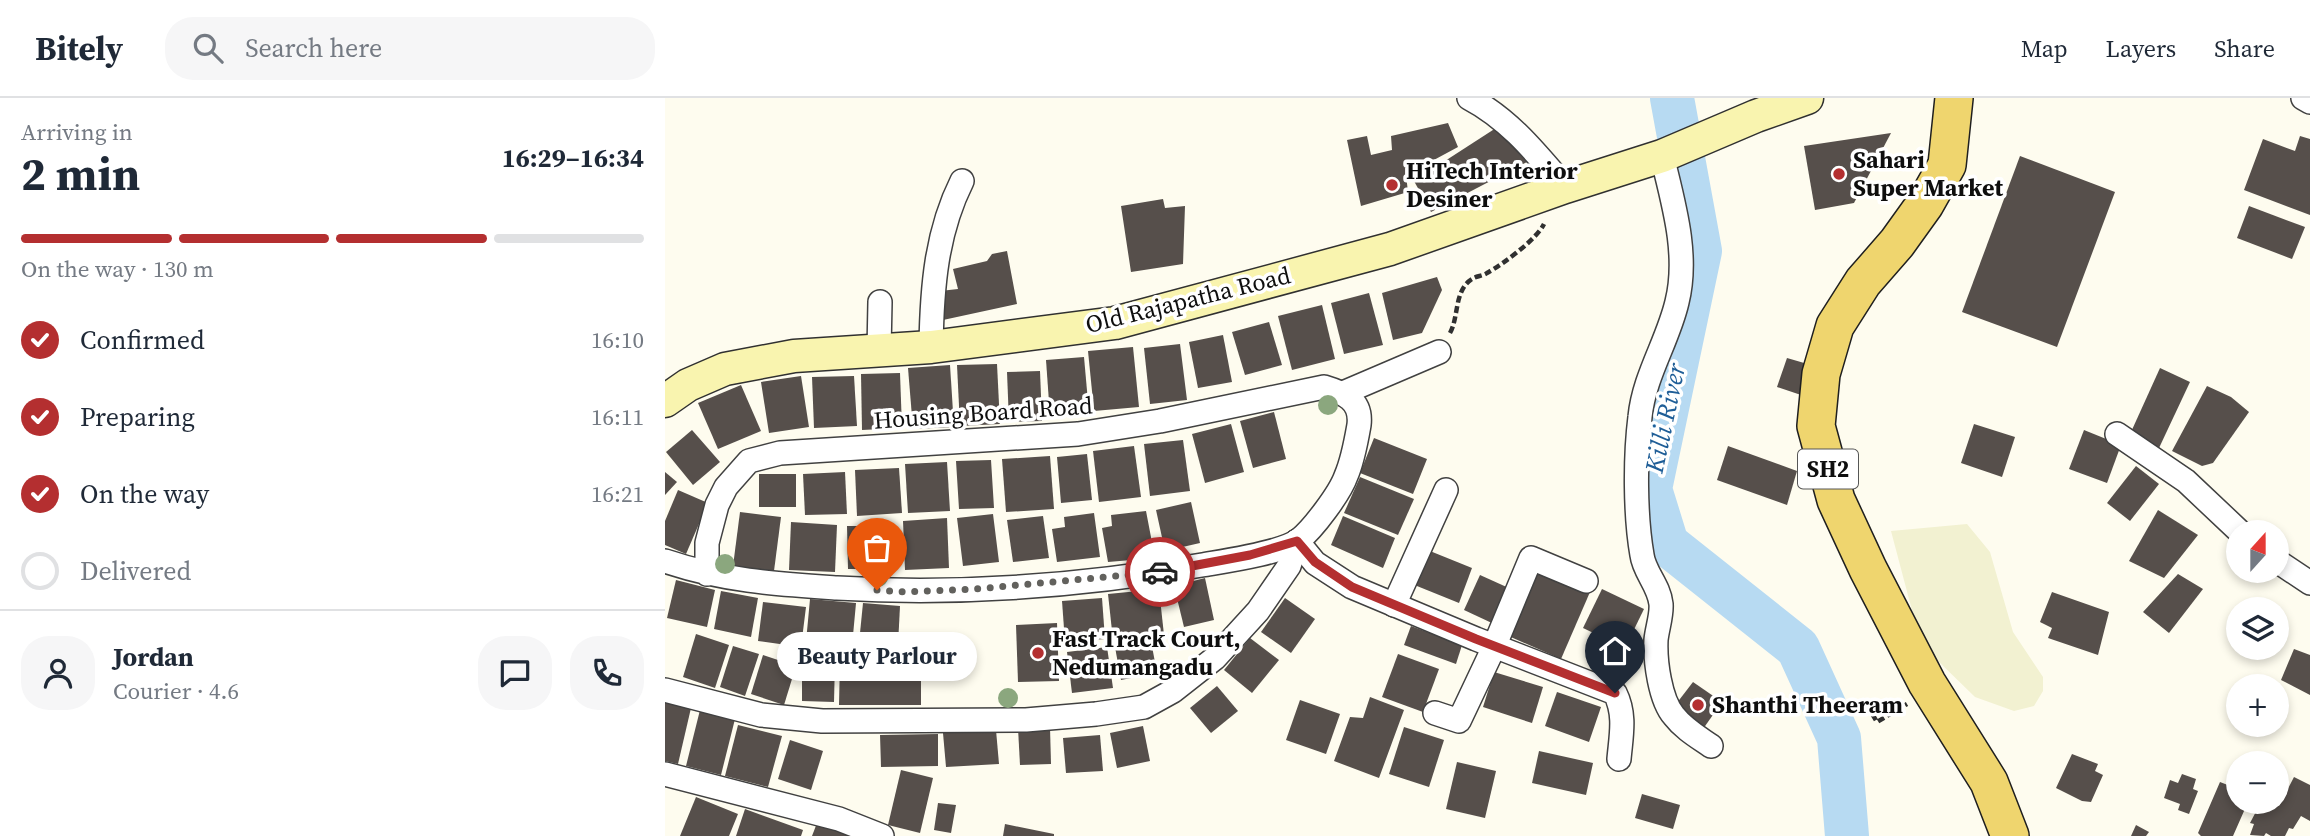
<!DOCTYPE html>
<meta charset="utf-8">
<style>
:root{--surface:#fff;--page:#f6f6f7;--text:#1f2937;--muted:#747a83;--line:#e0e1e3;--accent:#b42f30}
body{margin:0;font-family:"Source Serif 4",serif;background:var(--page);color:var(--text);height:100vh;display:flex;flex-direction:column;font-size:26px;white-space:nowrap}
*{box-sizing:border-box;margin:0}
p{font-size:23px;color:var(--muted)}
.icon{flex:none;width:38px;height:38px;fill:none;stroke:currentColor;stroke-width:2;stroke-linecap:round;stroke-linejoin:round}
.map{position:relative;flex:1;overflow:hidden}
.side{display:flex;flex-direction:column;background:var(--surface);width:665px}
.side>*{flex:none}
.needle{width:46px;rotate:21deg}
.buttons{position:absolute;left:1561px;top:422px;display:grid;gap:14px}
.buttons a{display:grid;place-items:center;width:63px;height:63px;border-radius:50%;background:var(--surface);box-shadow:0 4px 10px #0003;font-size:35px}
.pin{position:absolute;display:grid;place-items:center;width:60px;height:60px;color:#fff;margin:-72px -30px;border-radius:50% 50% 50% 0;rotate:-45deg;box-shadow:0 0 7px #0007}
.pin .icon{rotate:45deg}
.courier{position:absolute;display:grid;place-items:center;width:70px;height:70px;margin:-35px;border:5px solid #b42f30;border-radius:50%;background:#fff;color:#222;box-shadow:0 2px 9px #0007}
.bubble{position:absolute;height:49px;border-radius:24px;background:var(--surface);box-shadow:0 4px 10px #0003;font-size:23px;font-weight:700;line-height:49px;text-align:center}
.headline em{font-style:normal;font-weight:700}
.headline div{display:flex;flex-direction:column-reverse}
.headline{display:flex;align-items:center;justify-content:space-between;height:119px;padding:0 21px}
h1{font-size:46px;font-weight:700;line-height:52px}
.bar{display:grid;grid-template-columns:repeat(4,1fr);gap:10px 7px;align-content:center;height:84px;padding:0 21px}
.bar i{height:9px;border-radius:5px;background:var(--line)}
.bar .current{background:var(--accent)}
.bar p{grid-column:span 4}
.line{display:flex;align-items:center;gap:18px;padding:0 21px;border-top:2px solid var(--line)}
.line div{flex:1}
.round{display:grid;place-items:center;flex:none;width:74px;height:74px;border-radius:28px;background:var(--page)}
ol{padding:0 21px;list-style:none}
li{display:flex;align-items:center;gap:21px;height:77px}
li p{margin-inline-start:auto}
li .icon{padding:7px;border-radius:50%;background:var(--accent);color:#fff;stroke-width:4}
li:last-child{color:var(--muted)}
li i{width:38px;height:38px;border:4px solid var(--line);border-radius:50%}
header{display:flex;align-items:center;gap:42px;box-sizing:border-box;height:98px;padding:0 35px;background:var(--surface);border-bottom:2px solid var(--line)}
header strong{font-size:33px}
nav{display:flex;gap:38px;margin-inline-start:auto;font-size:24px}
.search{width:490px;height:63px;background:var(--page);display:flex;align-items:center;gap:18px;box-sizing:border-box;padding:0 24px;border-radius:28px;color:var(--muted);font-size:26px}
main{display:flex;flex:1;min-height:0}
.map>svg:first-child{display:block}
.farmland{fill:#f2f1d1}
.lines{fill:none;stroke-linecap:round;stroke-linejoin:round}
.river{stroke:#b7daf2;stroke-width:44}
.building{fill:#564f4b}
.minor-casing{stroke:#414141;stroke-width:26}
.secondary-casing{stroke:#303030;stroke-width:35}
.primary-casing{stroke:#1f1f1f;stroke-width:40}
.path{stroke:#303030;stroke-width:4.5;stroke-dasharray:7 3.5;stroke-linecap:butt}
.minor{stroke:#fff;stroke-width:23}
.secondary{stroke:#f9f4af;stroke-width:32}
.primary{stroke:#efd56e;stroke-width:37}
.tree{fill:#8ba77e}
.done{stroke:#62615d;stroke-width:7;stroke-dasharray:0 12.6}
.route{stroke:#b42f30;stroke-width:9}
.poi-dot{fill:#b42f30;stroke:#fff;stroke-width:2.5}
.labels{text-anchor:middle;stroke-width:7;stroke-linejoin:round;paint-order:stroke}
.shield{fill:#fff;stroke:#565656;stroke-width:2}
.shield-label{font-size:23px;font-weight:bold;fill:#0e0e0e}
.poi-label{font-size:24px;font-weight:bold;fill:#0e0e0e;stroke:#fff;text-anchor:start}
.street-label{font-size:24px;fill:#0e0e0e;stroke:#fff}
.water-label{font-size:26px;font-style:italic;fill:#1f5e97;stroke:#fff}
</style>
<header>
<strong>Bitely</strong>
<div class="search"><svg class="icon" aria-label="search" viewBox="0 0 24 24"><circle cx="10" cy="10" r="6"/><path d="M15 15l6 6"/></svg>Search here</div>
<nav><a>Map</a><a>Layers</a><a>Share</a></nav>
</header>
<main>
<section class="side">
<div class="headline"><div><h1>2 min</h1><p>Arriving in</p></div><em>16:29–16:34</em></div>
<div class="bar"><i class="current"></i><i class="current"></i><i class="current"></i><i></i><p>On the way · 130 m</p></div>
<ol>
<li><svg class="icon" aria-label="check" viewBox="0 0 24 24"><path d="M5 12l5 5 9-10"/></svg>Confirmed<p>16:10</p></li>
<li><svg class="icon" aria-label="check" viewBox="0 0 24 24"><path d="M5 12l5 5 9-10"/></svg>Preparing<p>16:11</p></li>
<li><svg class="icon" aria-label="check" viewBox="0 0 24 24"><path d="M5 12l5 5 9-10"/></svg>On the way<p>16:21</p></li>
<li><i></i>Delivered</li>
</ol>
<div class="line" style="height:126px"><a class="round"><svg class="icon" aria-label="person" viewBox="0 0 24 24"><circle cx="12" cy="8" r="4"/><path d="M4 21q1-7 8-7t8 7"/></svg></a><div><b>Jordan</b><p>Courier · 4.6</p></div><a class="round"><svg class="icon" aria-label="chat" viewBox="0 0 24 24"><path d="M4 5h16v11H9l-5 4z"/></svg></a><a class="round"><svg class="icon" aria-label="phone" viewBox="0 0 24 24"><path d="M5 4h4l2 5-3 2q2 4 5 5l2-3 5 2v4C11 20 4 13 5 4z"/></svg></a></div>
</section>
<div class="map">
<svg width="1645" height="738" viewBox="0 0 1645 738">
<rect width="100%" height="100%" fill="#fefcef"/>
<!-- farmland -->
<polygon class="farmland" points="1302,426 1325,454 1348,534 1378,579 1378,593 1369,608 1349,613 1310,599 1271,561 1249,520 1226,433"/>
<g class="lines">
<!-- river -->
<polyline class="river" points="1007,0 1035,153 985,391 1002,446 1133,550 1174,640 1182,738"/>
</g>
<!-- building -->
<g class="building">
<polygon points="783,25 793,49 741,77 743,94 696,108 682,42 702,38 706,57 727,52 726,38"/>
<polygon points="831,30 862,64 766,114 749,83"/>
<polygon points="1226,35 1189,105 1150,112 1139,48"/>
<polygon points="1635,38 1645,41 1645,117 1579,92 1598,41 1630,53"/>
<polygon points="1355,58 1450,94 1392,249 1297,214"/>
<polygon points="498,101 500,110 520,108 518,166 466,174 456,108"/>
<polygon points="1584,108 1640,129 1627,161 1572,140"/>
<polygon points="342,153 352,206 278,222 275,193 293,191 288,171 322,163 327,156"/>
<polygon points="772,179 777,192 757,235 728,242 717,195"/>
<polygon points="704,195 718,247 679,256 666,205"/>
<polygon points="657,207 670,261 627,272 613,218"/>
<polygon points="604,224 617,267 580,277 567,234"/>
<polygon points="558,237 567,284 533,290 524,244"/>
<polygon points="515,246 522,302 485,306 479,250"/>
<polygon points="468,249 474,309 429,313 423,253"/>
<polygon points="419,259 424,315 385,318 381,262"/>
<polygon points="1122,260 1146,267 1136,297 1112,289"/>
<polygon points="332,266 335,326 295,328 292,267"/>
<polygon points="285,267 289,329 248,331 243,270"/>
<polygon points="1495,270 1525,284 1494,350 1466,334"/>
<polygon points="375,273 377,323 344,324 342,274"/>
<polygon points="235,275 237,330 197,332 196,276"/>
<polygon points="136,278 144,329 104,335 96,284"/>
<polygon points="189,278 192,328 149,330 147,279"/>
<polygon points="76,287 96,333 53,351 33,305"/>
<polygon points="1542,288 1566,299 1584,314 1548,365 1537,368 1507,353"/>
<polygon points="609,314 621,361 588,370 575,323"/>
<polygon points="566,326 579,374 540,385 527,336"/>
<polygon points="1309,326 1350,339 1337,379 1296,365"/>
<polygon points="27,332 55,364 28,387 1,354"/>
<polygon points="1419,332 1456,347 1442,385 1404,371"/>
<polygon points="709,340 762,361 748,396 695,375"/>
<polygon points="518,342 525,393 485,398 479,346"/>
<polygon points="469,348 476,399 434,404 428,353"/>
<polygon points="1063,348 1132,373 1122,407 1052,382"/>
<polygon points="422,356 427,402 396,405 392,359"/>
<polygon points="385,358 389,411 341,414 337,361"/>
<polygon points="326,362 329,410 294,411 291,363"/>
<polygon points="282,364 285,413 243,415 240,366"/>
<polygon points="1471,368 1494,386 1465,423 1442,405"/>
<polygon points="234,370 237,415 192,418 190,372"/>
<polygon points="0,374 12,384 0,397"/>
<polygon points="180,374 182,416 140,417 138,376"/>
<rect x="94" y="376" width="37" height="33"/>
<polygon points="695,379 749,401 733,437 679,415"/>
<polygon points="13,392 43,405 21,456 0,447 0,423"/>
<polygon points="526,404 535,445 500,453 491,412"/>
<polygon points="1493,412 1533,437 1499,480 1464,463"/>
<polygon points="481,413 490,460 443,464 437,430 447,428 446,417"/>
<polygon points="75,414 116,419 109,473 68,468"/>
<polygon points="429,415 435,459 392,464 387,431 400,429 399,419"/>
<polygon points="328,416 334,464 298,468 292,420"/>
<polygon points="378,418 384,460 348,464 342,422"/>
<polygon points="678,418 730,440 718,470 666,447"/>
<polygon points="282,420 284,470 240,472 238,423"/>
<polygon points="126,424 172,427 170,474 124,472"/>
<polygon points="182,428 227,428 228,471 183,471"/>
<polygon points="760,451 807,470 794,505 747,486"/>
<polygon points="868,470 925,494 896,561 839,536"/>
<polygon points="1513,476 1538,491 1504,535 1478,514"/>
<polygon points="815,477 846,491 829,526 799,512"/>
<polygon points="540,480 549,522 519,529 509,488"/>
<polygon points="11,482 50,492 42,529 2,520"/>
<polygon points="494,491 499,537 448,542 443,496"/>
<polygon points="937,491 979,511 960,550 918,530"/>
<polygon points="56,493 93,500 86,539 49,531"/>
<polygon points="1387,494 1444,514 1433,557 1383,540 1387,530 1375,524"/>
<polygon points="437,500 440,541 400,544 397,503"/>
<polygon points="620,500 650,521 626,555 596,534"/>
<polygon points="145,501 191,505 187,548 141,544"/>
<polygon points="98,504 141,509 136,549 93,543"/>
<polygon points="198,505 235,508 233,547 194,545"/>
<polygon points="392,525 394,583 353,584 351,527"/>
<polygon points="746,528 797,547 791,566 739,547"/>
<polygon points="31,536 64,547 50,590 18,579"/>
<polygon points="585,540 614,562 587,595 559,572"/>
<polygon points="486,543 492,575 456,582 450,549"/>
<polygon points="68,548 94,556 80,598 55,589"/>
<polygon points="442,549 448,590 407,595 402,554"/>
<polygon points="1629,551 1645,557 1645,597 1616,582"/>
<polygon points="733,556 774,571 758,614 717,599"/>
<polygon points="98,557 131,568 119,607 86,596"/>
<polygon points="137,562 170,563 169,604 137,603"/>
<polygon points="175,562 206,563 206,569 256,569 256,607 174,607"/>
<polygon points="829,574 878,589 867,625 818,609"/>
<polygon points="1028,584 1057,604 1038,631 1008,610"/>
<polygon points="552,588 573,613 546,635 525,610"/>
<polygon points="892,594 936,609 924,644 880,628"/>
<polygon points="705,599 739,612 714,680 669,663 685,619 698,620"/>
<polygon points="635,602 675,616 661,656 621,642"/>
<polygon points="0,604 26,610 13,666 0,663"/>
<polygon points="35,612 70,621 56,677 21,668"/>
<polygon points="73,627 117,638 103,689 60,678"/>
<polygon points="478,628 485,663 452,670 445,635"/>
<polygon points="385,629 386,666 355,667 353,630"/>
<polygon points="739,629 779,642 764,689 724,676"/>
<polygon points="331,632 334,666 281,669 278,635"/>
<polygon points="273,636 273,668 216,669 215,637"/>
<polygon points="435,637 438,673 401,675 398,640"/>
<polygon points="125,642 158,653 146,692 113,681"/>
<polygon points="874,653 928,665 921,697 867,685"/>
<polygon points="1407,656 1433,666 1430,673 1438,677 1426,704 1417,703 1391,690"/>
<polygon points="792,664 831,673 820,720 781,711"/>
<polygon points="236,672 268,680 255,735 223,727"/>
<polygon points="1517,676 1531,681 1528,691 1533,693 1524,716 1513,712 1515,706 1499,700 1505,682 1513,685"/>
<polygon points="1629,679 1645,687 1645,723 1636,718 1628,731 1624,730 1620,738 1606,738 1601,735 1599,738 1585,737 1589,726 1585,725 1596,704 1605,704 1614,708"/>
<polygon points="1555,684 1573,691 1573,704 1583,704 1568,738 1536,738 1533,735"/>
<polygon points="977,696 1015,707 1008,731 970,720"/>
<polygon points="31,699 73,716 64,738 15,738"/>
<polygon points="273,705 291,707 286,735 269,732"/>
<polygon points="80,711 138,732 136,738 71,738"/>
<polygon points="152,725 189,738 147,738"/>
<polygon points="340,726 389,736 389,738 338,738"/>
<polygon points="1471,727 1484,734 1481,738 1466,738"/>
</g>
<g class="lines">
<!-- minor casing -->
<g class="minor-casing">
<g id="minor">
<path d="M804 0C844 21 871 55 900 89"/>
<polyline points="1638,0 1645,4"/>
<path d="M997 58C1008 104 1024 156 1012 204 1003 243 979 278 975 319 970 359 970 417 977 457 979 474 994 487 996 506 997 517 992 531 991 542 990 563 995 602 1009 618 1019 631 1033 639 1046 648"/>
<path d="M266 248C267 190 271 135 297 83"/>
<polyline points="214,252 215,204"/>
<polyline points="678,295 774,254"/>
<polyline points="1452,336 1521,383 1575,434"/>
<path d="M632 443 650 465 687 489 811 541 950 595C961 617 956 638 954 661"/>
<path d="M0 463C59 483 111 486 172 490 293 497 417 488 537 467 560 463 617 455 634 442 648 431 675 395 681 378 688 362 691 344 694 327 697 302 679 295 659 289L495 323 413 336 115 355 84 363 61 389 52 407 42 445V476"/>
<polyline points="1612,463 1645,485"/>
<polyline points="729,507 781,392"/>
<polyline points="0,592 96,617 157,623 361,622 431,616 479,609 508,593 550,560 593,513 624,468 632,443"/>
<polyline points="770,615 794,623 829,549 866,460 921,483"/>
<polyline points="0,676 174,721 217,738"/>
</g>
</g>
<!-- secondary casing -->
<g class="secondary-casing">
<polyline id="secondary" points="0,303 23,287 60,271 129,258 266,249 450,225 725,151 900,89 997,58 1091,18 1142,0"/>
</g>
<!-- primary casing -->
<g class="primary-casing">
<polyline id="primary" points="1289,0 1282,67 1260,106 1232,145 1198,184 1170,228 1156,276 1151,328 1171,402 1203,471 1262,585 1324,684 1345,738"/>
</g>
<!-- path -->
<g class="path">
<path d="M785 235C794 219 789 192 807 181 811 178 818 178 822 175 838 166 871 142 879 126"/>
<polyline points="1202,607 1212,624 1242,606"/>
</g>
<!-- minor -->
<use href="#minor" class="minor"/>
<!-- secondary -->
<use href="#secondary" class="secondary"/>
<!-- primary -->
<use href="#primary" class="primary"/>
</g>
<!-- trees -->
<g class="tree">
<circle cx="663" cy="307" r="10"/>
<circle cx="60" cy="466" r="10"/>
<circle cx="213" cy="479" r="10"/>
<circle cx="275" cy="549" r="10"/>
<circle cx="343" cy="600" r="10"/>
</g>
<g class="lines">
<!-- done -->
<polyline class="done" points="212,492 239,494 311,491 495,474"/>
<!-- route -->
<polyline class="route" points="495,474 585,457 632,443 650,464 687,489 811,541 950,595"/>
</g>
<!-- markers -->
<g class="poi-dot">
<circle cx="1174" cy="76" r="7"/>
<circle cx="727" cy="87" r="7"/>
<circle cx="373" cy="555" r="7"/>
<circle cx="1033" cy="607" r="7"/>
</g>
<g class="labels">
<!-- shield labels -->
<rect class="shield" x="1133" y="351.5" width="60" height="39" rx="5"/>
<g class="shield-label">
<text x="1163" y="379">SH2</text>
</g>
<!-- poi labels -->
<g class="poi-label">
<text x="1188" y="70">Sahari<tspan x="1188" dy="28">Super Market</tspan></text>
<text x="741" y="81">HiTech Interior<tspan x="741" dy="28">Desiner</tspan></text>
<text x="387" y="549">Fast Track Court,<tspan x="387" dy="28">Nedumangadu</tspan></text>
<text x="1047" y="615">Shanthi Theeram</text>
</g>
<!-- street labels -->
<g class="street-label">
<text transform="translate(523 202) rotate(-14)" y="8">Old Rajapatha Road</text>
<text transform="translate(318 315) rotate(-4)" y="8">Housing Board Road</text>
</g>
<!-- water labels -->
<g class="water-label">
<text transform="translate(1000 320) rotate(-78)" y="9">Killi River</text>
</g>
</g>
</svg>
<div class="buttons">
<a><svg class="needle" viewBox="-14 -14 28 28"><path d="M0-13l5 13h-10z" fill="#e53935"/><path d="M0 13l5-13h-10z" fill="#747a83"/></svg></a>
<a><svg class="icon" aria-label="layers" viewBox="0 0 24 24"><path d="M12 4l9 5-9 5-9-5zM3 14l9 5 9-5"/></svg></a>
<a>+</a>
<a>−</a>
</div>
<div class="pin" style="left:212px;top:492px;background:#ea580c"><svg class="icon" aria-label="bag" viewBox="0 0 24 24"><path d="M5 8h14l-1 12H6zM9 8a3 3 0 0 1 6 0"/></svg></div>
<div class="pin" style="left:950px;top:595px;background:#1f2937"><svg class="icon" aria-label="home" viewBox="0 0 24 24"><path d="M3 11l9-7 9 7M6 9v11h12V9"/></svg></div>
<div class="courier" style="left:495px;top:474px"><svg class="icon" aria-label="car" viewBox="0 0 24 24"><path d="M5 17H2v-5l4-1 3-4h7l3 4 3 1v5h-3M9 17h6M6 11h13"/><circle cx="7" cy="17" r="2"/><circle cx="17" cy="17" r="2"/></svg></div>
<div class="bubble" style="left:112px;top:534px;width:200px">Beauty Parlour</div>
</div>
</main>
